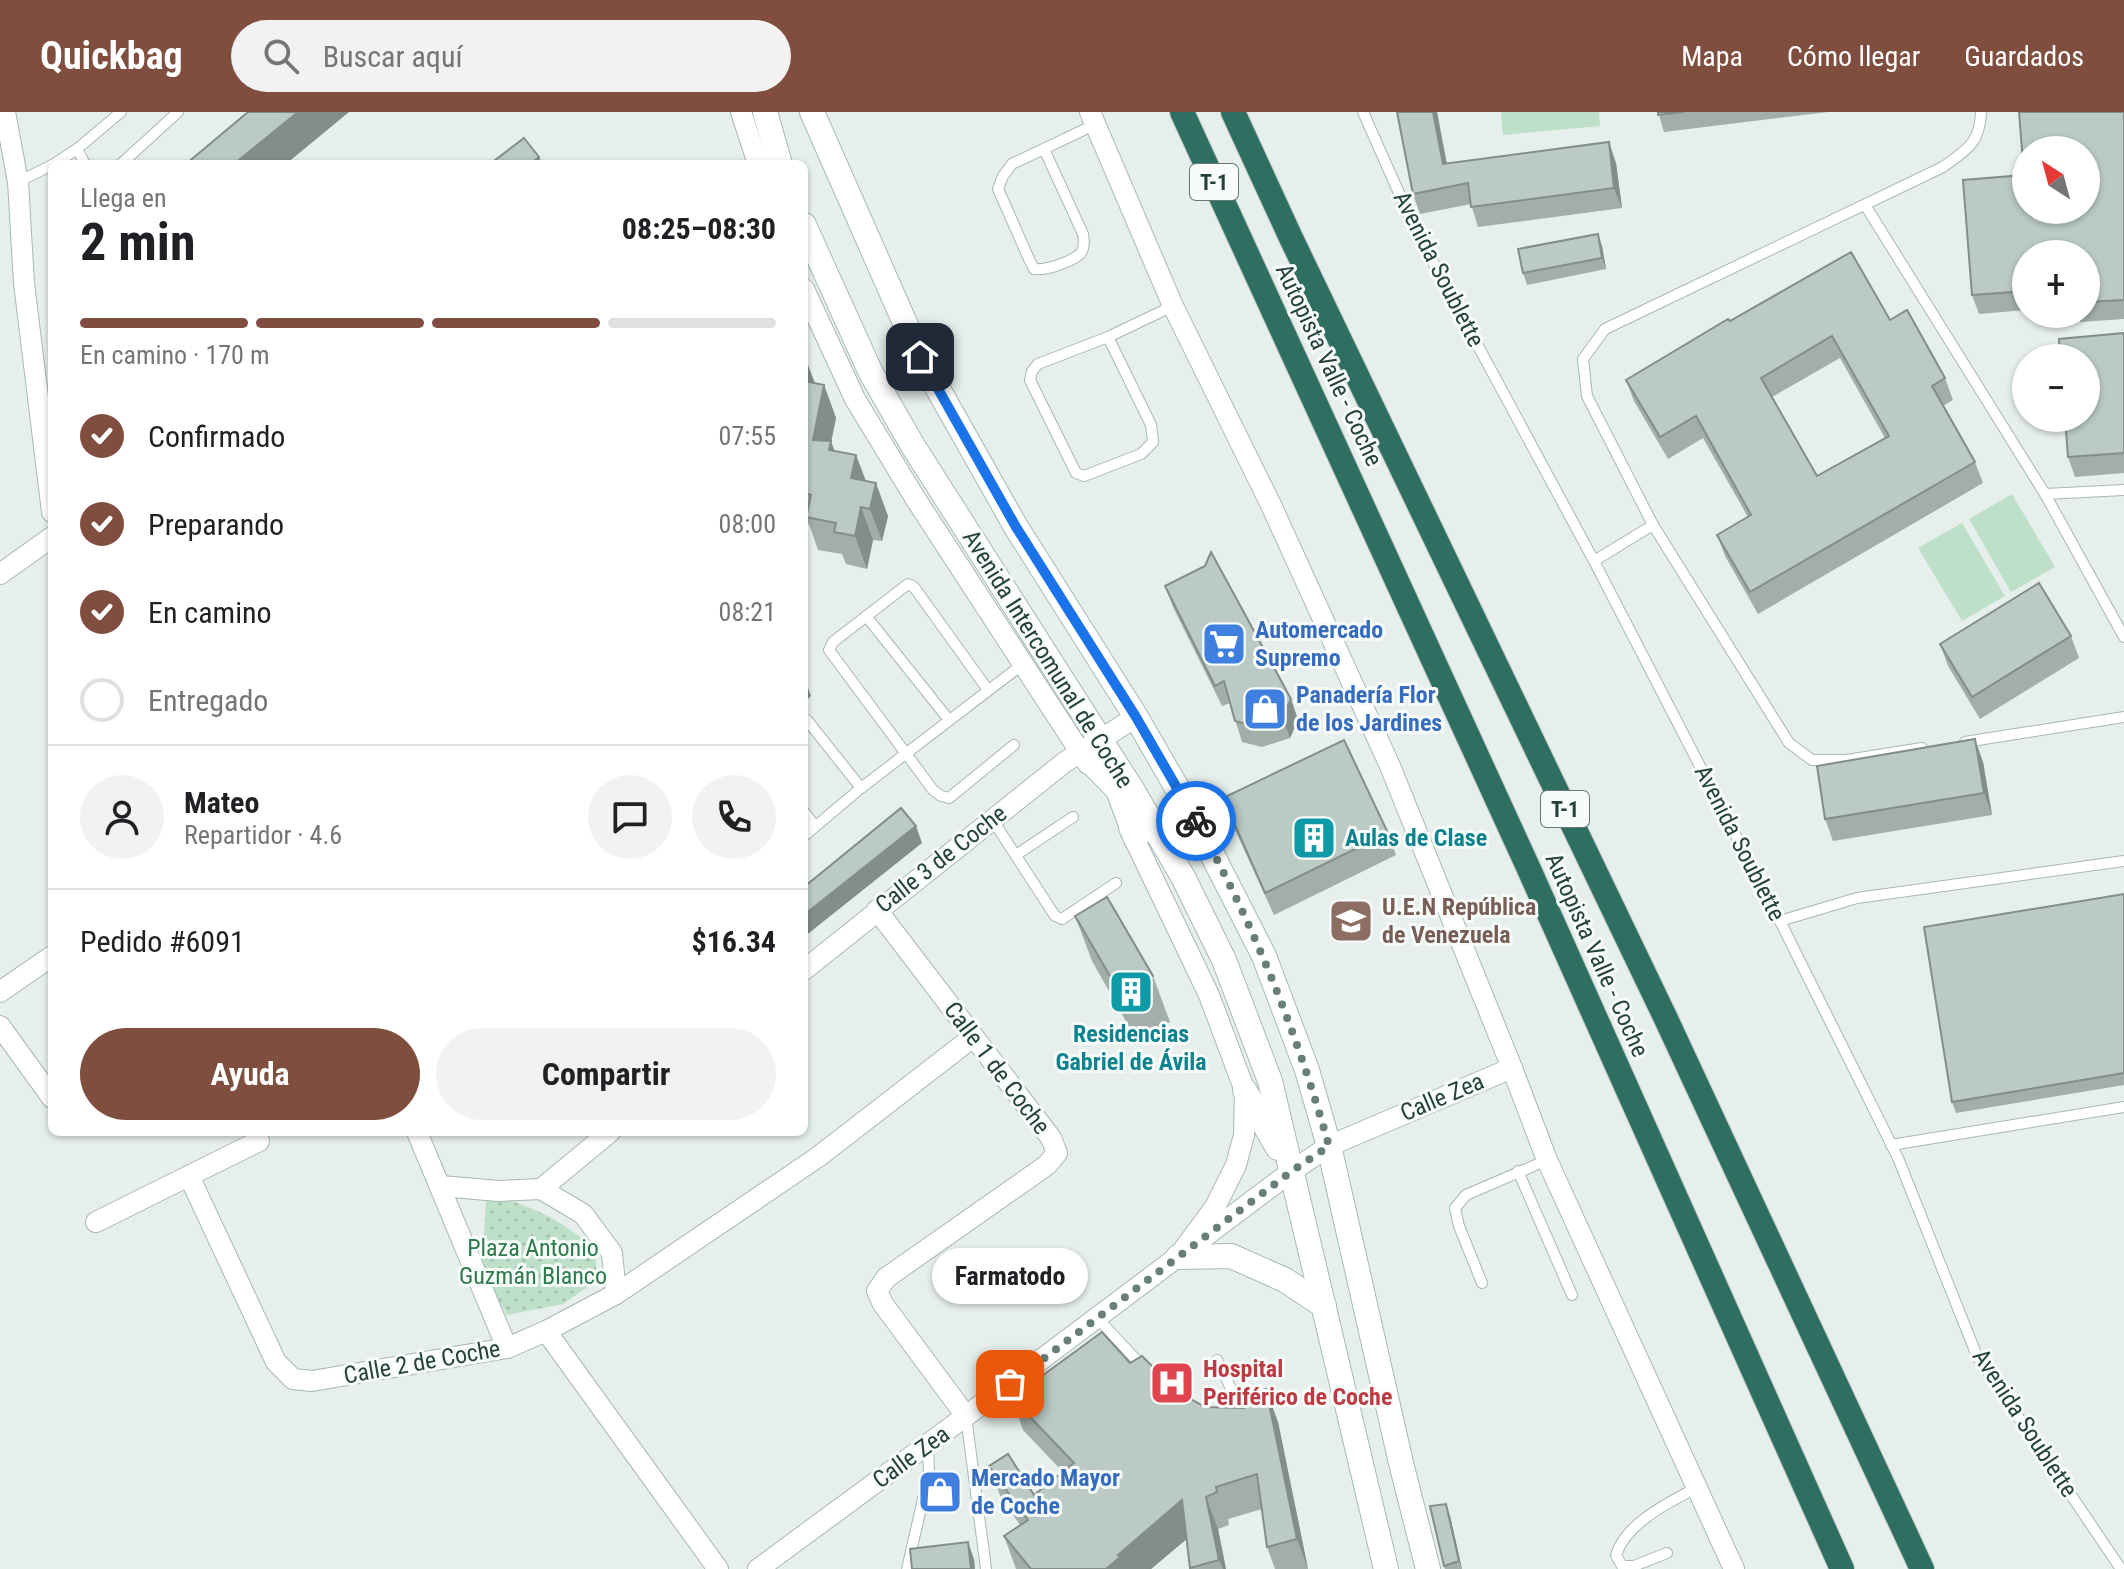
<!DOCTYPE html>
<html lang="es">
<meta charset="utf-8">
<style>
:root{--surface:#fff;--page:#f2f2f2;--text:#202124;--muted:#757577;--line:#e0e0e0;--accent:#7f4e3f}
body{margin:0;font-family:"Roboto Condensed",sans-serif;background:var(--page);color:var(--text);height:100vh;display:flex;flex-direction:column;font-size:30px;white-space:nowrap}
*{box-sizing:border-box;margin:0}
p{font-size:26px;color:var(--muted)}
.icon{flex:none;width:44px;height:44px;fill:none;stroke:currentColor;stroke-width:2;stroke-linecap:round;stroke-linejoin:round}
.map{position:relative;flex:1;overflow:hidden}
.side{position:absolute;left:48px;top:48px;width:760px;height:976px;display:flex;flex-direction:column;background:var(--surface);border-radius:12px;box-shadow:0 2px 6px #0004}
.side>*{flex:none}
.needle{width:52px;rotate:324deg}
.controls{position:absolute;left:2012px;top:24px;display:grid;gap:16px}
.controls a{display:grid;place-items:center;width:88px;height:88px;border-radius:50%;background:var(--surface);box-shadow:0 2px 6px #0004;font-size:40px}
.pin{position:absolute;display:grid;place-items:center;width:68px;height:68px;color:#fff;margin:-34px;border-radius:16px;box-shadow:0 4px 12px #0006}
.courier{position:absolute;display:grid;place-items:center;width:80px;height:80px;margin:-40px;border:6px solid #1a73e8;border-radius:50%;background:#fff;color:#222;box-shadow:0 2px 10px #0007}
.bubble{position:absolute;height:56px;border-radius:28px;background:var(--surface);box-shadow:0 2px 6px #0004;font-size:26px;font-weight:700;line-height:56px;text-align:center}
.summary em{font-style:normal;font-weight:700}
.summary div{display:flex;flex-direction:column-reverse}
.summary{display:flex;align-items:center;justify-content:space-between;height:136px;padding:0 32px}
h1{font-size:52px;font-weight:700;line-height:60px}
.bar{display:grid;grid-template-columns:repeat(4,1fr);gap:12px 8px;align-content:center;height:96px;padding:0 32px}
.bar i{height:10px;border-radius:6px;background:var(--line)}
.bar .current{background:var(--accent)}
.bar p{grid-column:span 4}
.line{display:flex;align-items:center;gap:20px;padding:0 32px;border-top:2px solid var(--line)}
.line div{flex:1}
.round{display:grid;place-items:center;flex:none;width:84px;height:84px;border-radius:42px;background:var(--page)}
ol{padding:0 32px;list-style:none}
li{display:flex;align-items:center;gap:24px;height:88px}
li p{margin-inline-start:auto}
li .icon{padding:8px;border-radius:50%;background:var(--accent);color:#fff;stroke-width:4}
li:last-child{color:var(--muted)}
li i{width:44px;height:44px;border:4px solid var(--line);border-radius:50%}
.button{display:flex;gap:16px;margin-top:auto;padding:16px 32px}
.button a{flex:1;height:92px;border-radius:48px;background:var(--accent);color:#fff;font-size:32px;font-weight:700;line-height:92px;text-align:center}
.button a+a{background:var(--page);color:var(--text)}
header{display:flex;align-items:center;gap:48px;box-sizing:border-box;height:112px;padding:0 40px;background:var(--accent);color:#fff}
header strong{font-size:38px}
nav{display:flex;gap:44px;margin-inline-start:auto;font-size:28px}
.search{width:560px;height:72px;background:var(--page);display:flex;align-items:center;gap:20px;box-sizing:border-box;padding:0 28px;border-radius:44px;color:var(--muted);font-size:30px}
.map>svg:first-child{display:block}
.park{fill:url(#park-dots)}
.garden{fill:#bfe0c8}
.lines{fill:none;stroke-linecap:round;stroke-linejoin:round}
.lane-casing{stroke:#a8b8b2;stroke-width:12}
.street-casing{stroke:#a8b8b2;stroke-width:22}
.secondary-casing{stroke:#a4bbb3;stroke-width:26}
.highway-casing{stroke:#c2cac8;stroke-width:26}
.lane{stroke:#fff;stroke-width:10}
.street{stroke:#fff;stroke-width:20}
.secondary{stroke:#fff;stroke-width:24}
.highway{stroke:#2f6f62;stroke-width:24}
.wall{fill:#a1aea9;fill-rule:evenodd}
.shaded-wall{fill:#838d89}
.building{fill:#bbcac4;stroke:#838d89;stroke-width:2;fill-rule:evenodd}
.done{stroke:#687f78;stroke-width:8;stroke-dasharray:0 14.4}
.route{stroke:#1a73e8;stroke-width:10}
.labels{text-anchor:middle;stroke-width:6;stroke-linejoin:round;paint-order:stroke}
.shield{fill:#f7fbf9;stroke:#637a73;stroke-width:2}
.shield-label{font-size:22px;font-weight:bold;fill:#24423a}
.street-label{font-size:24px;fill:#24423a;stroke:#f7fbf9}
.shop-label{font-size:24px;font-weight:bold;fill:#366cbe;stroke:#f7fbf9;text-anchor:start}
.culture-label{font-size:24px;font-weight:bold;fill:#0d838f;stroke:#f7fbf9;text-anchor:start}
.education-label{font-size:24px;font-weight:bold;fill:#785e54;stroke:#f7fbf9;text-anchor:start}
.park-label{font-size:24px;fill:#2d7a4b;stroke:#f7fbf9}
.health-label{font-size:24px;font-weight:bold;fill:#be3a42;stroke:#f7fbf9;text-anchor:start}
</style>
<header>
<strong>Quickbag</strong>
<div class="search"><svg class="icon" aria-label="search" viewBox="0 0 24 24"><circle cx="10" cy="10" r="6"/><path d="M15 15l6 6"/></svg>Buscar aquí</div>
<nav><a>Mapa</a><a>Cómo llegar</a><a>Guardados</a></nav>
</header>
<div class="map">
<svg width="2124" height="1457" viewBox="0 0 2124 1457">
<defs>
<pattern id="park-dots" width="8" height="8" patternUnits="userSpaceOnUse" patternTransform="scale(2)"><rect width="8" height="8" fill="#bfe0c8"/><path d="M2 2h.1M6 6h.1" fill="none" stroke="#a4c1ad" stroke-width="1.8" stroke-linecap="round"/></pattern>
</defs>
<rect width="100%" height="100%" fill="#e6efeb"/>
<!-- park -->
<path class="park" d="M501 1085C541 1099 566 1110 596 1140V1169L563 1192 507 1203 482 1156 486 1089Z"/>
<!-- garden -->
<g class="garden">
<polygon points="1501,0 1599,0 1600,14 1503,23"/>
<polygon points="2012,382 2055,455 2011,480 1969,407"/>
<polygon points="1962,411 2005,484 1962,509 1918,436"/>
</g>
<g class="lines">
<!-- lane casing -->
<g class="lane-casing">
<g id="lane">
<polyline points="1363,0 1415,117 1594,449 1780,809 1898,1046 1977,1244 2121,1457"/>
<polyline points="77,37 85,52"/>
<path d="M1044 37 1083 122C1084 128 1085 137 1080 142 1071 150 1045 159 1034 157L1029 147 998 77 1003 64 1012 52 1096 12"/>
<polyline points="54,52 77,37 121,0"/>
<polyline points="121,52 178,0"/>
<polyline points="18,70 52,53"/>
<polyline points="1865,93 2045,382 2124,525"/>
<polyline points="1108,225 1151,313 1153,330 1141,342 1084,364 1076,361 1071,351 1030,268 1032,259 1038,252 1108,225 1173,194"/>
<polyline points="2045,382 2124,378"/>
<polyline points="1594,449 1653,413"/>
<polyline points="866,504 949,608"/>
<polyline points="988,578 914,475 908,472 833,530 829,538 933,678 941,684 949,686 1014,633"/>
<polyline points="807,608 861,676"/>
<polyline points="1965,630 2124,605"/>
<path d="M1922 636 1847 648H1812L1789 631 1653 413 1587 284 1583 247 1605 217 1943 55C1966 38 1980 32 1981 0"/>
<polyline points="804,700 815,714"/>
<polyline points="992,707 1055,804 1062,807 1116,771"/>
<polyline points="804,724 861,676 1023,552"/>
<polyline points="1016,743 1073,705"/>
<polyline points="1780,809 1857,786 2124,749"/>
<polyline points="1891,1033 2124,995"/>
<polyline points="1518,1059 1572,1183"/>
<polyline points="1482,1171 1459,1114 1455,1096 1466,1083 1547,1048"/>
<polyline points="1097,1206 1145,1257"/>
<path d="M1217 1248C1226 1266 1240 1286 1229 1305"/>
<polyline points="966,1304 986,1457"/>
<path d="M1667 1441 1634 1454H1622L1616 1443C1626 1411 1668 1391 1696 1376"/>
<polyline points="907,1457 929,1361 928,1332"/>
</g>
</g>
<!-- street casing -->
<g class="street-casing">
<g id="street">
<polyline points="5,0 18,70 24,171 52,400"/>
<polyline points="741,0 758,52"/>
<polyline points="1090,0 1173,194 1271,393 1390,654 1512,956 1547,1048 1734,1457"/>
<polyline points="804,177 855,287 915,386 1088,652"/>
<polyline points="0,462 52,425"/>
<polyline points="1129,716 1209,883 1245,979 1244,1023 1236,1053 1215,1095 1178,1145"/>
<polyline points="877,798 1051,1026 1057,1041 1047,1053 886,1166 877,1179 883,1192 966,1304"/>
<polyline points="804,858 1065,650 1136,605"/>
<polyline points="0,880 52,844"/>
<polyline points="0,914 52,986"/>
<polyline points="417,1020 507,1236"/>
<polyline points="189,1064 276,1250 293,1267 312,1269 507,1236 546,1219 616,1182 818,1045 973,925"/>
<polyline points="441,1074 498,1079 541,1077 610,1020"/>
<polyline points="541,1077 583,1102 612,1141 616,1182"/>
<polyline points="96,1110 259,1029"/>
<polyline points="546,1219 718,1457"/>
<polyline points="758,1457 966,1304 1292,1059 1329,1034 1512,956"/>
</g>
</g>
<!-- secondary casing -->
<g class="secondary-casing">
<g id="secondary">
<polyline points="765,0 780,52"/>
<polyline points="812,0 920,245 1016,415 1136,605 1188,695 1264,844 1307,958 1329,1034 1401,1351 1428,1457"/>
<polyline points="804,113 871,261 913,334 1133,679 1183,765 1224,848 1270,969 1386,1457"/>
<polyline points="1081,640 1124,684"/>
<polyline points="1117,675 1136,727"/>
<polyline points="1245,979 1278,1036"/>
<polyline points="1178,1145 1231,1144 1285,1168 1324,1194"/>
</g>
</g>
<!-- highway casing -->
<g class="highway-casing">
<g id="highway">
<polyline points="1182,0 1528,755 1842,1457"/>
<polyline points="1233,0 1291,126 1667,909 1922,1457"/>
</g>
</g>
<!-- lane -->
<use href="#lane" class="lane"/>
<!-- street -->
<use href="#street" class="street"/>
<!-- secondary -->
<use href="#secondary" class="secondary"/>
<!-- highway -->
<use href="#highway" class="highway"/>
</g>
<!-- wall -->
<g class="wall">
<polygon points="1397,0 1437,0 1447,51 1616,51 1622,96 1478,115 1471,92 1420,102 1413,82"/>
<polygon points="1658,0 1828,0 1664,20"/>
<polygon points="2124,0 2124,207 2080,210 2077,202 2086,202 2086,142 2026,142 2026,198 1979,202 1972,183 2024,63"/>
<polygon points="1602,134 1606,157 1527,173 1523,161"/>
<path d="M1890 208 1945 266 1953 288 1943 294 1975 350 1983 371 1758 502 1725 444 1717 423 1748 405 1703 326 1668 347 1634 289 1626 268 1730 209ZM1840 246 1885 326 1817 364 1772 285Z"/>
<polygon points="2124,221 2124,361 2075,365 2068,345"/>
<polygon points="804,245 815,271 824,273 836,306 831,330 835,339 856,343 866,369 888,404 882,429 873,428 867,457 846,452 842,442 818,438 809,412 804,411"/>
<polygon points="1165,474 1291,587 1298,608 1290,626 1262,635 1242,630 1230,591 1222,594 1173,495"/>
<polygon points="2071,524 2079,546 1980,607 1948,554 1940,532"/>
<polygon points="1983,650 1992,703 1833,729 1825,707"/>
<polygon points="1223,686 1388,721 1396,743 1274,803 1231,709"/>
<polygon points="2124,782 2124,973 1956,1001 1952,990"/>
<polygon points="1075,804 1153,864 1170,910 1137,929 1092,849"/>
<polygon points="1130,1251 1177,1279 1205,1295 1278,1310 1308,1457 1275,1457 1267,1435 1262,1397 1228,1407 1229,1413 1218,1417 1226,1457 1190,1457 1186,1427 1151,1457 1016,1457 1004,1424 1020,1413 1001,1386 989,1354 1034,1383 1063,1360 1023,1318 1012,1286"/>
<polygon points="1450,1404 1462,1457 1445,1457 1444,1454"/>
</g>
<!-- shaded-wall -->
<g class="shaded-wall">
<polygon points="298,0 349,0 286,52 234,52"/>
<polygon points="1433,0 1437,0 1450,72 1443,52"/>
<polygon points="1609,30 1616,51 1622,96 1614,76"/>
<polygon points="539,45 542,52 530,52"/>
<polygon points="1598,122 1602,134 1606,157 1602,146"/>
<polygon points="805,245 817,277 804,278 804,251"/>
<polygon points="824,273 836,306 831,330 843,361 813,328"/>
<polygon points="856,343 868,375 851,366"/>
<polygon points="876,371 888,404 882,429 870,397"/>
<polygon points="861,395 873,428 867,457 855,424"/>
<polygon points="804,565 811,584 804,590"/>
<polygon points="1291,587 1298,608 1290,626 1282,605"/>
<polygon points="1975,627 1983,650 1992,703 1984,681"/>
<polygon points="916,714 922,731 804,825 804,803"/>
<polygon points="1266,1277 1278,1310 1308,1457 1297,1427"/>
<polygon points="1206,1385 1218,1417 1226,1457 1223,1457 1219,1448"/>
<polygon points="1182,1388 1194,1421 1151,1457 1106,1457 1118,1443"/>
<polygon points="1446,1392 1450,1404 1462,1457 1459,1449"/>
<polygon points="968,1430 974,1447 975,1457 971,1457"/>
</g>
<!-- building -->
<g class="building">
<polygon points="248,0 298,0 234,52 186,52"/>
<polygon points="1397,0 1433,0 1443,52 1609,30 1614,76 1471,95 1468,71 1413,82"/>
<polygon points="1658,0 1684,0 1658,3"/>
<path d="M2019 0H2124V188L2086 190V142H2026V179L1972 183 1963 68 2024 63ZM2026 38H2086V98H2026Z"/>
<polygon points="524,26 539,45 530,52 490,52"/>
<polygon points="1598,122 1602,146 1523,161 1518,137"/>
<path d="M1851 140 1890 208 1907 198 1945 266 1932 274 1975 350 1750 480 1717 423 1751 403 1696 304 1660 325 1626 268 1728 207 1730 209ZM1832 224 1889 324 1817 364 1761 266Z"/>
<polygon points="2124,221 2124,341 2068,345 2065,306 2086,306 2086,246 2060,246 2059,227"/>
<polygon points="804,269 824,273 813,328 831,329 829,338 856,343 851,366 876,371 870,397 861,395 855,424 834,420 836,411 806,405 811,383 804,381"/>
<polygon points="1211,440 1291,587 1282,605 1254,614 1235,609 1224,569 1215,574 1165,474 1205,454"/>
<polygon points="2039,471 2071,524 1972,585 1940,532"/>
<polygon points="1975,627 1984,681 1825,707 1817,654"/>
<polygon points="1344,628 1388,721 1265,781 1223,686"/>
<polygon points="901,696 916,714 804,803 804,775"/>
<polygon points="2124,782 2124,961 1952,990 1924,815"/>
<polygon points="1107,785 1153,864 1121,883 1075,804"/>
<polygon points="1102,1220 1130,1251 1142,1244 1177,1279 1205,1295 1244,1296 1242,1285 1266,1277 1297,1427 1267,1435 1257,1362 1216,1375 1217,1380 1206,1385 1219,1448 1190,1456 1182,1388 1118,1443 1120,1445 1106,1457 1031,1457 1004,1424 1028,1408 989,1354 1008,1342 1034,1383 1074,1351 1012,1286"/>
<polygon points="1446,1392 1459,1449 1444,1454 1430,1394"/>
<polygon points="968,1430 971,1457 912,1457 910,1437"/>
</g>
<g class="lines">
<!-- done -->
<path class="done" d="M1010 1272 1292 1059 1329 1034C1297 921 1254 812 1196 709"/>
<!-- route -->
<polyline class="route" points="920,245 1016,415 1136,605 1196,709"/>
</g>
<!-- icons -->
<defs>
<g id="supermarket-square" transform="scale(2.3)"><rect x="-9" y="-9" width="18" height="18" rx="4" fill="#3f7fe0" stroke="#f7fbf9"/><path d="M-6-5.5h2.5l.6 2H6L4.5 2H-2.5L-4.4-4H-6ZM-1.5 3.2a1.3 1.3 0 1 0 .1 0ZM3 3.2a1.3 1.3 0 1 0 .1 0Z" fill="#fff"/></g>
<g id="shop-square" transform="scale(2.3)"><rect x="-9" y="-9" width="18" height="18" rx="4" fill="#3f7fe0" stroke="#f7fbf9"/><path d="M-5-2.5h2.3a2.7 3.5 0 0 1 5.4 0H5L5.5 6h-11ZM-1.5-2.5h3a1.5 2.3 0 0 0-3 0Z" fill="#fff"/></g>
<g id="building-square" transform="scale(2.3)"><rect x="-9" y="-9" width="18" height="18" rx="4" fill="#0f9aa8" stroke="#f7fbf9"/><path d="M-4-6H4V6H1V3H-1V6H-4ZM-2.5-4.3h1.7v1.8h-1.7ZM.8-4.3h1.7v1.8H.8ZM-2.5-1h1.7V.8h-1.7ZM.8-1h1.7V.8H.8Z" fill="#fff"/></g>
<g id="school-square" transform="scale(2.3)"><rect x="-9" y="-9" width="18" height="18" rx="4" fill="#8d6e63" stroke="#f7fbf9"/><path d="M0-5L7-2L0 1L-7-2ZM-4 1L0 2.5L4 1V4Q0 6-4 4Z" fill="#fff"/></g>
<g id="hospital-square" transform="scale(2.3)"><rect x="-9" y="-9" width="18" height="18" rx="4" fill="#e0444e" stroke="#f7fbf9"/><path d="M-5-5h3v3.5h4V-5h3V5h-3V1.5h-4V5h-3Z" fill="#fff"/></g>
</defs>
<g fill-rule="evenodd">
<use href="#supermarket-square" x="1224" y="532"/>
<use href="#shop-square" x="1265" y="597"/>
<use href="#building-square" x="1314" y="726"/>
<use href="#school-square" x="1351" y="809"/>
<use href="#building-square" x="1131" y="880"/>
<use href="#hospital-square" x="1172" y="1271"/>
<use href="#shop-square" x="940" y="1380"/>
</g>
<g class="labels">
<!-- shield labels -->
<g class="shield">
<rect x="1190" y="52" width="48" height="36" rx="6"/>
<rect x="1541" y="679" width="48" height="36" rx="6"/>
</g>
<g class="shield-label">
<text x="1214" y="78">T-1</text>
<text x="1565" y="705">T-1</text>
</g>
<!-- street labels -->
<g class="street-label">
<text transform="translate(1439 157) rotate(63)" y="8">Avenida Soublette</text>
<text transform="translate(1329 253) rotate(65)" y="8">Autopista Valle - Coche</text>
<text transform="translate(1048 547) rotate(58)" y="8">Avenida Intercomunal de Coche</text>
<text transform="translate(1740 731) rotate(63)" y="8">Avenida Soublette</text>
<text transform="translate(941 747) rotate(-38)" y="8">Calle 3 de Coche</text>
<text transform="translate(1597 843) rotate(66)" y="8">Autopista Valle - Coche</text>
<text transform="translate(997 956) rotate(53)" y="8">Calle 1 de Coche</text>
<text transform="translate(1442 985) rotate(-23)" y="8">Calle Zea</text>
<text transform="translate(422 1250) rotate(-10)" y="8">Calle 2 de Coche</text>
<text transform="translate(2025 1311) rotate(57)" y="8">Avenida Soublette</text>
<text transform="translate(911 1345) rotate(-36)" y="8">Calle Zea</text>
</g>
<!-- shop labels -->
<g class="shop-label">
<text x="1255" y="526">Automercado<tspan x="1255" dy="28">Supremo</tspan></text>
<text x="1296" y="591">Panadería Flor<tspan x="1296" dy="28">de los Jardines</tspan></text>
<text x="971" y="1374">Mercado Mayor<tspan x="971" dy="28">de Coche</tspan></text>
</g>
<!-- culture labels -->
<g class="culture-label">
<text x="1345" y="734">Aulas de Clase</text>
<text x="1131" y="930" text-anchor="middle">Residencias<tspan x="1131" dy="28">Gabriel de Ávila</tspan></text>
</g>
<!-- education labels -->
<g class="education-label">
<text x="1382" y="803">U.E.N República<tspan x="1382" dy="28">de Venezuela</tspan></text>
</g>
<!-- park labels -->
<g class="park-label">
<text x="533" y="1144">Plaza Antonio<tspan x="533" dy="28">Guzmán Blanco</tspan></text>
</g>
<!-- health labels -->
<g class="health-label">
<text x="1203" y="1265">Hospital<tspan x="1203" dy="28">Periférico de Coche</tspan></text>
</g>
</g>
</svg>
<div class="controls">
<a><svg class="needle" viewBox="-14 -14 28 28"><path d="M0-13l5 13h-10z" fill="#e53935"/><path d="M0 13l5-13h-10z" fill="#757577"/></svg></a>
<a>+</a>
<a>−</a>
</div>
<div class="pin" style="left:1010px;top:1272px;background:#ea580c"><svg class="icon" aria-label="bag" viewBox="0 0 24 24"><path d="M5 8h14l-1 12H6zM9 8a3 3 0 0 1 6 0"/></svg></div>
<div class="pin" style="left:920px;top:245px;background:#1f2937"><svg class="icon" aria-label="home" viewBox="0 0 24 24"><path d="M3 11l9-7 9 7M6 9v11h12V9"/></svg></div>
<div class="courier" style="left:1196px;top:709px"><svg class="icon" aria-label="bike" viewBox="0 0 24 24"><circle cx="6" cy="16" r="4"/><circle cx="18" cy="16" r="4"/><path d="M6 16l4-8h5l3 8M10 8l3 8H6M13 5h3"/></svg></div>
<div class="bubble" style="left:932px;top:1136px;width:156px">Farmatodo</div>
<section class="side">
<div class="summary"><div><h1>2 min</h1><p>Llega en</p></div><em>08:25–08:30</em></div>
<div class="bar"><i class="current"></i><i class="current"></i><i class="current"></i><i></i><p>En camino · 170 m</p></div>
<ol>
<li><svg class="icon" aria-label="check" viewBox="0 0 24 24"><path d="M5 12l5 5 9-10"/></svg>Confirmado<p>07:55</p></li>
<li><svg class="icon" aria-label="check" viewBox="0 0 24 24"><path d="M5 12l5 5 9-10"/></svg>Preparando<p>08:00</p></li>
<li><svg class="icon" aria-label="check" viewBox="0 0 24 24"><path d="M5 12l5 5 9-10"/></svg>En camino<p>08:21</p></li>
<li><i></i>Entregado</li>
</ol>
<div class="line" style="height:144px"><a class="round"><svg class="icon" aria-label="person" viewBox="0 0 24 24"><circle cx="12" cy="8" r="4"/><path d="M4 21q1-7 8-7t8 7"/></svg></a><div><b>Mateo</b><p>Repartidor · 4.6</p></div><a class="round"><svg class="icon" aria-label="chat" viewBox="0 0 24 24"><path d="M4 5h16v11H9l-5 4z"/></svg></a><a class="round"><svg class="icon" aria-label="phone" viewBox="0 0 24 24"><path d="M5 4h4l2 5-3 2q2 4 5 5l2-3 5 2v4C11 20 4 13 5 4z"/></svg></a></div>
<div class="line" style="height:104px"><div>Pedido #6091</div><b>$16.34</b></div>
<div class="button"><a>Ayuda</a><a>Compartir</a></div>
</section>
</div>
